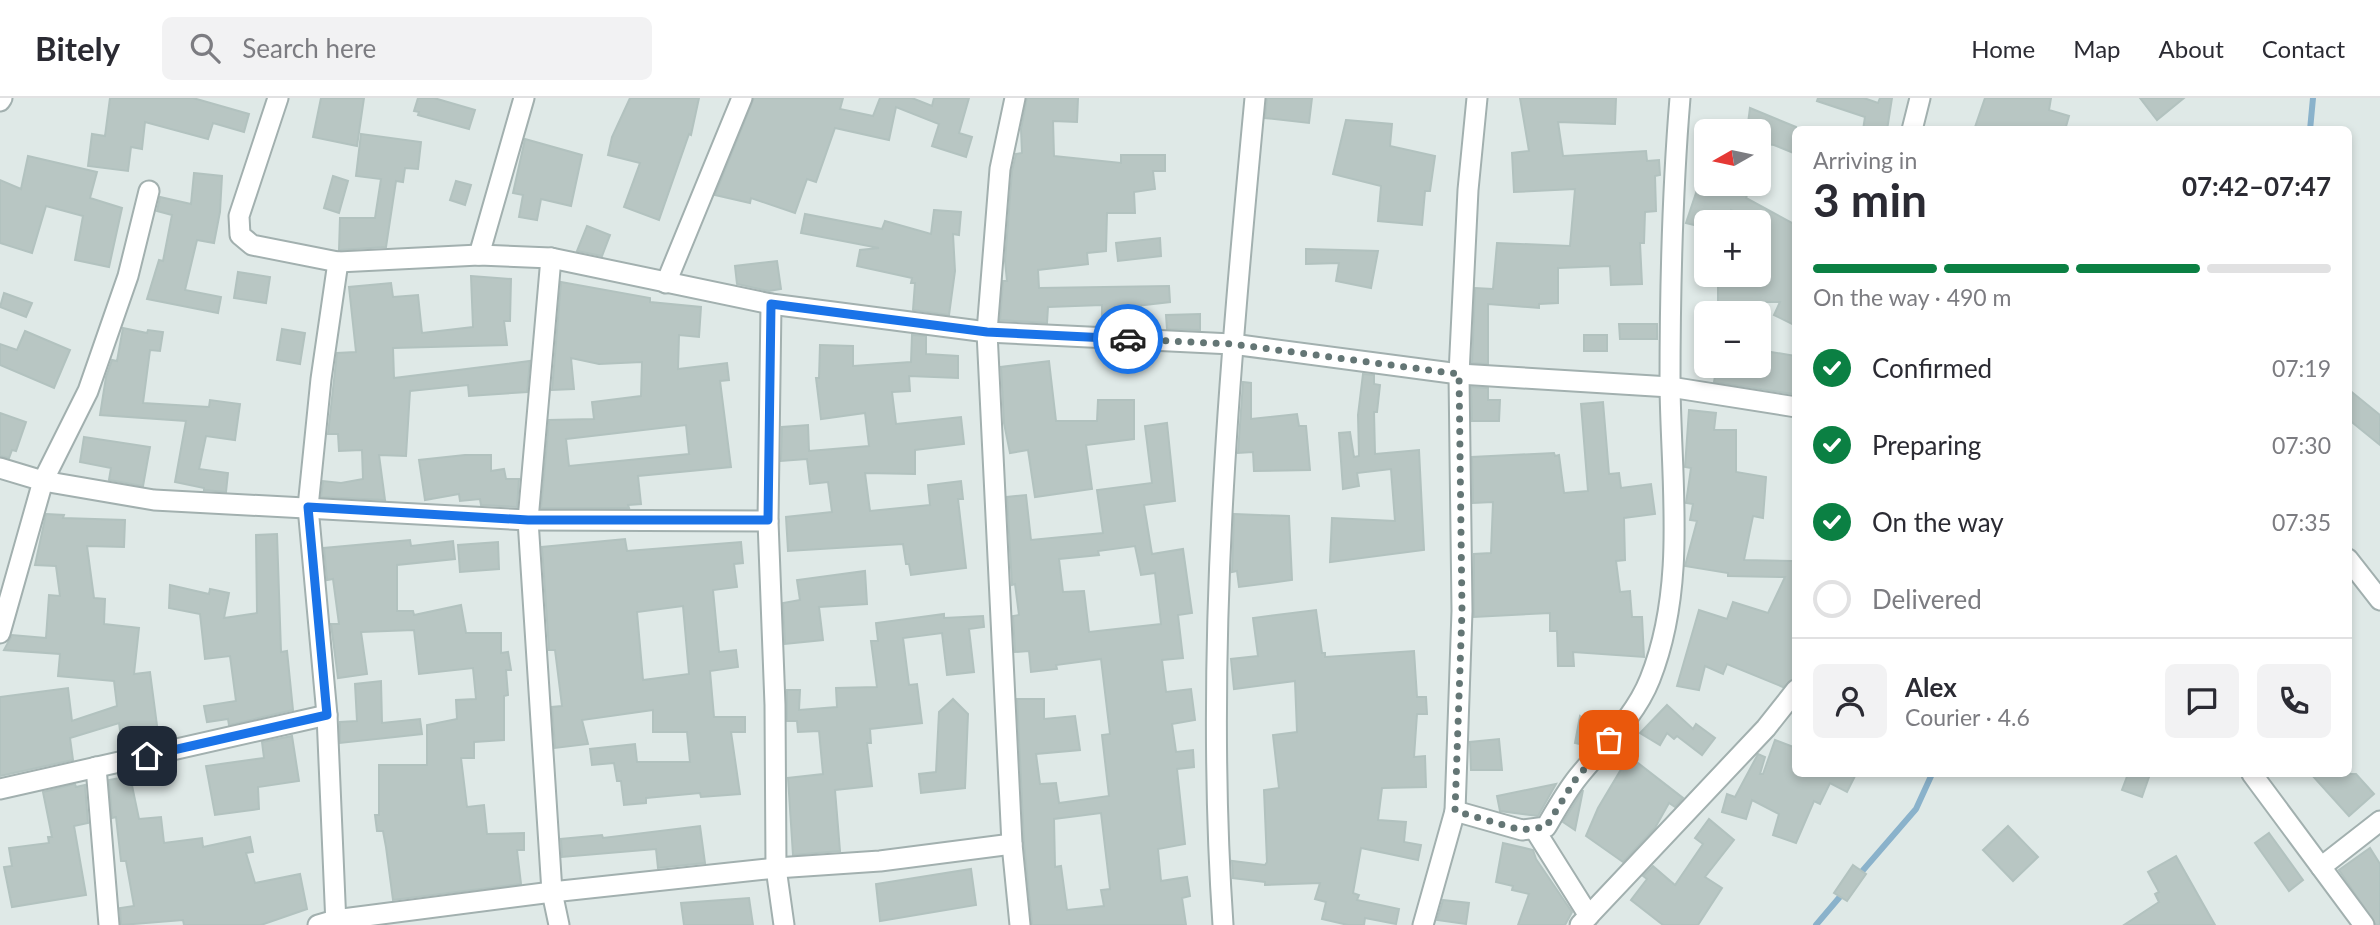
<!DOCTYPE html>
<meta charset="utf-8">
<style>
:root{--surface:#fff;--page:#f2f2f3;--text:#2b2b33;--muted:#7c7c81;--line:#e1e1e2;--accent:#0b8043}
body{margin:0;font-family:Lato,sans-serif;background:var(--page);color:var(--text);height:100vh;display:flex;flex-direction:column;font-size:26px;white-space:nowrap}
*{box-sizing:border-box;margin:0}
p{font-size:23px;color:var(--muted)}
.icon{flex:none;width:38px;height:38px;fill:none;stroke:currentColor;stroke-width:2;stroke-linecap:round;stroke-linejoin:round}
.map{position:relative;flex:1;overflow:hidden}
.side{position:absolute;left:1792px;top:28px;width:560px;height:651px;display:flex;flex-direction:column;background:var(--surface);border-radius:10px;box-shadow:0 4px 10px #0003}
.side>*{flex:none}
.needle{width:46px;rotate:261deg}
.fabs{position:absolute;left:1694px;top:21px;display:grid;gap:14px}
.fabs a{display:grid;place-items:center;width:77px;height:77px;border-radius:10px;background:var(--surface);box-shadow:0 4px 10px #0003;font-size:35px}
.pin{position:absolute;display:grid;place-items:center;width:60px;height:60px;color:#fff;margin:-30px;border-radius:14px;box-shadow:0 4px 10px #0006}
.courier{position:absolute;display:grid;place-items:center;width:70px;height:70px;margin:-35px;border:5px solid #1a73e8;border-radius:50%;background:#fff;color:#222;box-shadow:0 2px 9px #0007}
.overview em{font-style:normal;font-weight:700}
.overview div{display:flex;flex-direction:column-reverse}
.overview{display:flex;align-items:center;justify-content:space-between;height:119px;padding:0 21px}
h1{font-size:46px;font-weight:700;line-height:52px}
.bar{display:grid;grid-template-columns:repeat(4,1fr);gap:10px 7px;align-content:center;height:84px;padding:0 21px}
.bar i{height:9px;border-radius:5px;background:var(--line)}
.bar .selected{background:var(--accent)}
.bar p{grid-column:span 4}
.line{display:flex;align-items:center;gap:18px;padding:0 21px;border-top:2px solid var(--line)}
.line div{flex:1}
.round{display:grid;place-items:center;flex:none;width:74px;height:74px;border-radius:10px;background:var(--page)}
ol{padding:0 21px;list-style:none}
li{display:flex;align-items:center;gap:21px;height:77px}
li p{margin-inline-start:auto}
li .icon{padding:7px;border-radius:50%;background:var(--accent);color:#fff;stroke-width:4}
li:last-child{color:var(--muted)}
li i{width:38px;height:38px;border:4px solid var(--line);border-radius:50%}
header{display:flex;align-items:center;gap:42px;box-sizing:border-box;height:98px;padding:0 35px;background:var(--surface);border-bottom:2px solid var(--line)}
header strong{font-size:33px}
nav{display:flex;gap:38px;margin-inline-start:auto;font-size:24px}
.search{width:490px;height:63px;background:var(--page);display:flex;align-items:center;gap:18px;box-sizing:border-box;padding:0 24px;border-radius:10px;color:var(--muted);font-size:26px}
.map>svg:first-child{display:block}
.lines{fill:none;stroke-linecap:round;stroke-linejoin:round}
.stream{stroke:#8ab2cb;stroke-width:6}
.building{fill:#b8c6c3;stroke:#b2c2bf;stroke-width:2;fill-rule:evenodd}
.street-casing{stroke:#a2b0af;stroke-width:23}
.street{stroke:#fff;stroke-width:19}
.done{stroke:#647675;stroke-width:7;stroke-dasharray:0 12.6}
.route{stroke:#1a73e8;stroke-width:9}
</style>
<header>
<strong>Bitely</strong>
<div class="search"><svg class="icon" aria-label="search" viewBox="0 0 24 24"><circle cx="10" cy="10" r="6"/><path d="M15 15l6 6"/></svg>Search here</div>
<nav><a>Home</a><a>Map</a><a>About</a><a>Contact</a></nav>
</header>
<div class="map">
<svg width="2380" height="827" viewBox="0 0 2380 827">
<rect width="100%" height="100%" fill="#dfe9e7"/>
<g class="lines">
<!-- stream -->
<g class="stream">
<polyline points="2310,32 2313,0"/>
<polyline points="1858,778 1916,711 1932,676"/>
<polyline points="1816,827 1844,794"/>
</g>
</g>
<!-- building -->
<g class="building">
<polygon points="110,0 193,0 249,16 244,34 213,25 208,41 145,24 142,51 131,49 128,73 88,68 92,36 105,38"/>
<polygon points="321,0 364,0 357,48 313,39"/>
<polygon points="418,0 434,0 475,12 469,31 418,17 419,14 414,13"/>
<polygon points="630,0 699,0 691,37 689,36 659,122 624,109 640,65 608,57 612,39"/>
<polygon points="754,0 843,0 840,11 873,18 880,0 912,0 932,8 934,0 969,0 959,35 972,39 966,59 932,48 939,26 896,9 889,42 835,30 816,84 807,81 795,115 751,100 750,105 715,97"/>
<polygon points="1027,0 1078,0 1077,24 1053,23 1054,58 1121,65 1121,57 1165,57 1165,73 1153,73 1155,91 1134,94 1135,115 1107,115 1106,153 1087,155 1088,166 1038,172 1039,190 1169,188 1170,204 1136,208 1136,229 1102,227 1102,207 1048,209 1047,225 1000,222 1003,183 1007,183 1005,163 1012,73 1016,56 1022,55 1021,31"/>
<polygon points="1267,0 1312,0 1309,25 1265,20"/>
<polygon points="1520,0 1616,0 1615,26 1558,24 1563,58 1646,53 1647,63 1659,62 1660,77 1655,78 1656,113 1645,114 1644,145 1640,145 1642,186 1611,187 1610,168 1558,170 1558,205 1539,206 1539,210 1488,206 1488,266 1472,265 1475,190 1493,191 1497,145 1570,148 1575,91 1514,94 1512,55 1529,53"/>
<polygon points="1818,0 1864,0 1878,5 1880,0 1892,0 1887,32 1863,32 1865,19 1817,3"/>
<polygon points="1985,0 2051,0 2049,12 2069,18 2065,32 1974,32"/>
<polygon points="2140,0 2184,0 2157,22"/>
<polygon points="1750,10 1796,29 1796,56 1774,47 1759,45 1759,33 1747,33"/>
<polygon points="1346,22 1392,26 1390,48 1435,58 1430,93 1425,93 1422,127 1378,123 1381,88 1333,76"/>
<polygon points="361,36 421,44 418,71 405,70 403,84 396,83 386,149 339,152 340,120 375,120 381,81 356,78"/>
<polygon points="525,41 582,57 571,108 541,101 537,122 519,119 523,97 513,95"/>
<polygon points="28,58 97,74 90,100 122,110 109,169 75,162 83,118 46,108 32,155 0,145 0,82 21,91"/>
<polygon points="194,75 222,78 220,114 214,145 197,142 185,192 221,199 218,215 147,201 159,162 163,163 172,117 157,113 160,99 191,106"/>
<polygon points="333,78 348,83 339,115 324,110"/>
<polygon points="456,83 471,87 465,107 450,102"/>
<polygon points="1699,86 1751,86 1746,100 1796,127 1796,228 1774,217 1780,204 1718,204 1718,182 1759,181 1759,124 1731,112 1728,124 1706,124 1706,130 1686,125"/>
<polygon points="934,112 961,114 959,137 953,136 955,173 949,217 913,212 915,185 911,185 912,180 857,168 860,152 879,150 801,135 805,116 882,131 885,123 931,136"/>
<polygon points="587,128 610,137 602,158 577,153"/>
<polygon points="1160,140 1161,158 1118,163 1116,145"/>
<polygon points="1306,151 1378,153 1371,190 1336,183 1339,165 1306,166"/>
<polygon points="777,163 781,191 769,193 737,186 735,168"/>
<polygon points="238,174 270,179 266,205 234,200"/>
<polygon points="471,178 511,181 510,223 504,223 507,247 393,250 394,280 530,263 527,294 469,298 468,287 410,293 406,358 379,357 385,402 321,399 323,383 341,385 363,381 362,352 339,353 338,336 328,336 337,255 356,254 349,189 391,185 393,199 418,197 422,235 473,229"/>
<path d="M561 184 650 200V204L701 209 699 239 679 237 678 271 727 265 729 282 720 283 731 369 638 378 641 406 628 407 629 410H541L549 322 594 321 592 304 641 298 642 264 599 266 571 260 574 291 552 292ZM686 327 689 356 569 368 566 341Z"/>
<polygon points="4,195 32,205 26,219 0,209"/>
<polygon points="1200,216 1200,232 1167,231 1166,217"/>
<polygon points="1619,226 1657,226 1657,241 1620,241"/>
<polygon points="123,230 147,235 148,232 163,234 160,253 150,252 143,305 209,309 210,302 240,306 235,342 206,338 199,371 228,375 226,394 204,392 204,390 175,384 186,323 100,317 106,279 112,262 117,263"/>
<polygon points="282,231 305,235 300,266 277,262"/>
<polygon points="25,233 70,252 54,290 0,267 0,246 17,252"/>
<polygon points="912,237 926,238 926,256 958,258 958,280 909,278 910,293 892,294 896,326 961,319 964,346 915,352 915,376 865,375 870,413 930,407 928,387 961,383 963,401 958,401 966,470 911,477 909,466 906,466 903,446 788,453 786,419 832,414 828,384 810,386 807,361 781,363 782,329 808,327 809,353 869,348 865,315 821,321 816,280 819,280 820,247 853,248 853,268 911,264"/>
<rect x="1584" y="237" width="23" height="16"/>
<polygon points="1759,252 1796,258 1793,296 1714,284 1717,268 1759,268"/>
<polygon points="1049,263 1056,323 1097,323 1098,302 1134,302 1134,341 1086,347 1092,391 1035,399 1028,352 1010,355 1004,325 1001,269"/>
<polygon points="1363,276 1374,277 1374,286 1380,287 1377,314 1374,314 1375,356 1419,352 1424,452 1330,464 1332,420 1395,423 1391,371 1357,375 1359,388 1343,391 1339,335 1350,334 1354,359 1359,358 1358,317"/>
<polygon points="1243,284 1251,285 1251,321 1297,316 1299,328 1306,328 1310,372 1254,373 1253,354 1238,355"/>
<polygon points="1471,289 1488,290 1488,302 1500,302 1499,323 1472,323"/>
<polygon points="2348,291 2380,317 2380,347 2348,321"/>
<polygon points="1603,304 1609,376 1619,375 1621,390 1651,386 1655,416 1624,420 1625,462 1616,463 1620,494 1630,493 1632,519 1642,519 1644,559 1573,554 1574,568 1558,568 1557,533 1550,533 1550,515 1474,519 1474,456 1491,455 1493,404 1473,405 1472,359 1554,355 1555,358 1559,357 1564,395 1588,393 1581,306"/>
<polygon points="1689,312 1716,315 1714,332 1736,332 1736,374 1766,379 1763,420 1753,418 1744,462 1793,463 1796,457 1796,580 1783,589 1727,566 1723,576 1705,568 1699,592 1677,588 1699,512 1727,521 1733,504 1768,515 1785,479 1728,478 1728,475 1685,468 1697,423 1690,422 1693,406 1686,405 1691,370 1685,369"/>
<polygon points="0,315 26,324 16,353 12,352 9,360 0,358"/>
<path d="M1167 325 1175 403 1144 407 1152 456 1183 451 1192 515 1178 517 1183 560 1162 562 1166 594 1191 591 1195 622 1172 626 1176 654 1193 652 1194 669 1177 671 1185 746 1158 751 1161 783 1187 779 1190 798 1182 800 1186 827H1032L1024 745 1017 601H1044V621L1075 618 1080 652 1036 656 1040 686 1056 685 1059 705 1109 698 1102 637 1110 636 1101 561 1056 567 1057 571 1031 574 1029 553 1015 554 1013 518 1019 517 1015 486 1012 487 1007 399 1026 397 1031 442 1103 435 1097 392 1152 385 1145 328ZM1135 448 1141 477 1155 475 1161 526 1089 534 1084 493 1063 494 1059 461 1099 457 1098 453ZM1101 715 1110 791 1101 792 1104 808 1067 812 1061 768 1055 769 1054 721Z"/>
<polygon points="84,339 150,349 143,388 109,382 111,370 80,364"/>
<polygon points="465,357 491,357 491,373 504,371 506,381 519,381 517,409 481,407 480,401 460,403 459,396 425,402 419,362"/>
<polygon points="46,416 64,417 63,420 125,422 124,449 87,448 94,500 105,501 104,526 139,530 134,576 150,574 158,635 121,639 119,625 70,640 73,662 0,678 0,599 68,590 72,623 117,608 114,583 58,578 60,556 4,552 12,537 46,540 49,497 60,498 56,468 35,467"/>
<polygon points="1234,416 1289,418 1292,482 1239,489 1237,473 1232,474"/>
<polygon points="277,436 281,554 287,553 293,612 229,627 228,621 207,624 204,608 236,603 230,558 205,561 200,516 169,510 170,487 209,496 210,491 229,495 224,520 257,515 256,437"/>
<path d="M625 441 627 453 741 444 743 465 734 466 737 489 713 492 719 554 736 552 738 569 710 573 714 619H745V634H731L740 696 701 699 700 695 646 700V705L624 707 621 683H617L614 665 592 667 590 651 635 646 637 664H690L687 634H653V612L582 622 588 646 555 650 552 609 562 608 555 552H549L542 449ZM683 508 689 576 643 582 637 514Z"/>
<polygon points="410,442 411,448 453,443 455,461 397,467 397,513 413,513 414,517 461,507 466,535 501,535 501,555 508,554 511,572 506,572 508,597 504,598 504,642 474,644 474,660 461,660 467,709 484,707 487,736 524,735 524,752 517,752 521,786 393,802 386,749 383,733 377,733 375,717 379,717 379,667 427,667 427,627 457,621 456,602 476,601 473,570 419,576 414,532 361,534 367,576 338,580 331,526 339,526 333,481 327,482 324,450"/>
<polygon points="498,444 499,471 460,474 458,447"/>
<polygon points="865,473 867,506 819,509 823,542 785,546 783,505 800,502 797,482"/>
<polygon points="1316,512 1322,555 1325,555 1325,559 1414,553 1417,599 1426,599 1427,616 1417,616 1414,659 1425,658 1426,689 1382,690 1378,722 1406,724 1404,744 1421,747 1418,762 1361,750 1353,795 1359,797 1357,802 1399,811 1396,826 1365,820 1364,827 1348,827 1322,821 1326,804 1315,801 1320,785 1265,787 1265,784 1233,780 1232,763 1265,767 1267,764 1264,692 1279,690 1273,637 1297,634 1295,583 1234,591 1231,561 1258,558 1253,520"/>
<polygon points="944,516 944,520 983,518 984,529 969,531 974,574 947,577 942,535 903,540 909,587 917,586 922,625 870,631 871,645 867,645 872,688 835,692 840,753 793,757 788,680 823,676 819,633 798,634 797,623 787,623 787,592 800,592 799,612 837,609 836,590 877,589 871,543 878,543 876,525"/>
<polygon points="381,583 382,625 420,621 422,636 340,645 340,624 357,623 355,586"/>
<polygon points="953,601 968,616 965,690 921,695 919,676 936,674 939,614"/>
<polygon points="1667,607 1693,631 1696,626 1715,640 1702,657 1677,638 1674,641 1667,635 1660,647 1640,635"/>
<polygon points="1580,618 1596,630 1589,648 1575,645"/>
<polygon points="292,638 299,683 258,689 259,711 215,717 206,668 264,660 262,644"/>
<polygon points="1499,641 1502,672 1471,672 1470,644"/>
<polygon points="1775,642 1796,650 1796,676 1856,676 1847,694 1830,685 1820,706 1814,703 1796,745 1773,737 1779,716 1752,702 1746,721 1722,714 1727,696 1735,699 1758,656 1765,659 1760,676 1763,676"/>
<polygon points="1629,658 1683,700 1675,709 1669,705 1655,730 1623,764 1586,738 1598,710"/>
<polygon points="2128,676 2150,676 2142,699 2122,692"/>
<polygon points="2311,676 2356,676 2374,696 2349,718"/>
<polygon points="130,678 139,721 161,719 164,745 202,740 203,749 250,739 253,754 246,755 255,785 300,776 307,811 261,827 184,827 183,822 121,827 120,810 134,808 126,763 121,763 116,719 112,720 109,682"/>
<polygon points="75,686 76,689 85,687 88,725 74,728 86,797 12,809 4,769 12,768 9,750 49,745 48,739 52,739 43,694"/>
<polygon points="1556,686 1538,718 1500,713 1497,698"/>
<polygon points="1583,692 1575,732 1563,724"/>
<polygon points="1709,721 1734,742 1705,779 1722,790 1698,827 1663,827 1631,802 1647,781 1643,778 1653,768 1675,787 1703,746 1695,740"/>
<polygon points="700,728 705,765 658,770 656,751 562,759 561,741 602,737 603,740"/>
<polygon points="2008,728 2038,759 2013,783 1983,752"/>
<polygon points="2269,735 2303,782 2289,793 2255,745"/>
<polygon points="1503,745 1533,752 1536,761 1572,814 1565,827 1518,827 1529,796 1512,792 1513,788 1496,784"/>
<polygon points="2370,750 2380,766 2380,827 2376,827 2339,772"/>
<polygon points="2176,758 2215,827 2124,827 2159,804 2155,796 2159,794 2148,774"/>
<polygon points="1853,767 1866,776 1847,803 1834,795"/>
<polygon points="971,771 976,807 880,823 876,786"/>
<polygon points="749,800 753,827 684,827 681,805"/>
<polygon points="1443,802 1469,805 1466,826 1437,822"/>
</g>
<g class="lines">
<!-- street casing -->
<g class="street-casing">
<g id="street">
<polyline points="278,0 239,118 240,137 252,147 338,164 479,157 551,160 771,206 987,234 1232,246 1459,276 1670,289 1796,309"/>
<polyline points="1015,0 1000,71 987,234 1012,746 1020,827"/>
<polyline points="0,3 2,0"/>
<polyline points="1912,32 1920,0"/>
<polyline points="479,157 524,0"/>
<polyline points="551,160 528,422 552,794 559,827"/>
<polyline points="666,185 742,0"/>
<polyline points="771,206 768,423 775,607 776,770 784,827"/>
<polyline points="0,370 43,383 154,402 528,422 768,423"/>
<polyline points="2348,461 2380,502"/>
<polyline points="0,535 43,383 88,293 128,178 149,93"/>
<polyline points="96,669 109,827"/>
<polyline points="2252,676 2364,827"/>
<polyline points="0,691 327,617"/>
<path d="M1455 713 1522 732 1546 729C1556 712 1566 694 1578 679 1603 648 1635 619 1650 581 1687 488 1671 384 1670 287 1670 191 1672 96 1680 0"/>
<polyline points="1535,732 1589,818"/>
<polyline points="2321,769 2380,723"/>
<polyline points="318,827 335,822 552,794 776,770 880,763 1012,746"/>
<polyline points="336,827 327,617 308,409 321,281 338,164"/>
<path d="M1223 827C1204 551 1229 275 1255 0"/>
<polyline points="1423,827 1455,713 1462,513 1459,276 1468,92 1477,0"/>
<polyline points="1580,827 1766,630 1796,592"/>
</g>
</g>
<!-- street -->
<use href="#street" class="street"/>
</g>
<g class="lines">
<!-- done -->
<polyline class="done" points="1128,241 1232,246 1459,276 1462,513 1455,713 1521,732 1546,729 1575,682 1609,642"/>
<!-- route -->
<polyline class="route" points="147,658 327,617 308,409 528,422 768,422 771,206 987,234 1128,241"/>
</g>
</svg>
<div class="fabs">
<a><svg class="needle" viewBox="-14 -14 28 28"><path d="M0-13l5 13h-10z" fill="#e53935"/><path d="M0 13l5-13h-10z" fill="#7c7c81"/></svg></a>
<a>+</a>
<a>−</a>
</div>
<div class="pin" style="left:1609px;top:642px;background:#ea580c"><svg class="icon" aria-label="bag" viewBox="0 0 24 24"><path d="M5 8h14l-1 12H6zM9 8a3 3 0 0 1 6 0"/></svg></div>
<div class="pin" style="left:147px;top:658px;background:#1f2937"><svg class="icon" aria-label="home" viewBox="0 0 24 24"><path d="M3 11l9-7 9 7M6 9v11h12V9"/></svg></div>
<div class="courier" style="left:1128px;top:241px"><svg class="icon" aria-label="car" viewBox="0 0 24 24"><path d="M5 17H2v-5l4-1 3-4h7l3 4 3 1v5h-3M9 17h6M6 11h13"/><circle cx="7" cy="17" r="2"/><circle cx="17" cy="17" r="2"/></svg></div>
<section class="side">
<div class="overview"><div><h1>3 min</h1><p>Arriving in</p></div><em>07:42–07:47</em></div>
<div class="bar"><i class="selected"></i><i class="selected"></i><i class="selected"></i><i></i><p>On the way · 490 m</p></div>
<ol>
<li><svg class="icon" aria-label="check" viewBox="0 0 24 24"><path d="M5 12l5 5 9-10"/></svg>Confirmed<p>07:19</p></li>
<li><svg class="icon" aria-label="check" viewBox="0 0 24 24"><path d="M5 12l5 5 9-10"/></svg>Preparing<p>07:30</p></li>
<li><svg class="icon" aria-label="check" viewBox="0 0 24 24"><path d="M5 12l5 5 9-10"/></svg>On the way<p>07:35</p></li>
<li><i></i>Delivered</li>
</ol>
<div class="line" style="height:126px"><a class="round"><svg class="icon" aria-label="person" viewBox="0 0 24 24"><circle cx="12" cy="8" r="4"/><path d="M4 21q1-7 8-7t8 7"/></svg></a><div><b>Alex</b><p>Courier · 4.6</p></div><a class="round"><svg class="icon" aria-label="chat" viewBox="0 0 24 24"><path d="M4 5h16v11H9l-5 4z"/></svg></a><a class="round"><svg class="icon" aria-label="phone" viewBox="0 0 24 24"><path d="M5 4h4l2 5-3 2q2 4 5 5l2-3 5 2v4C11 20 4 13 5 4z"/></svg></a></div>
</section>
</div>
